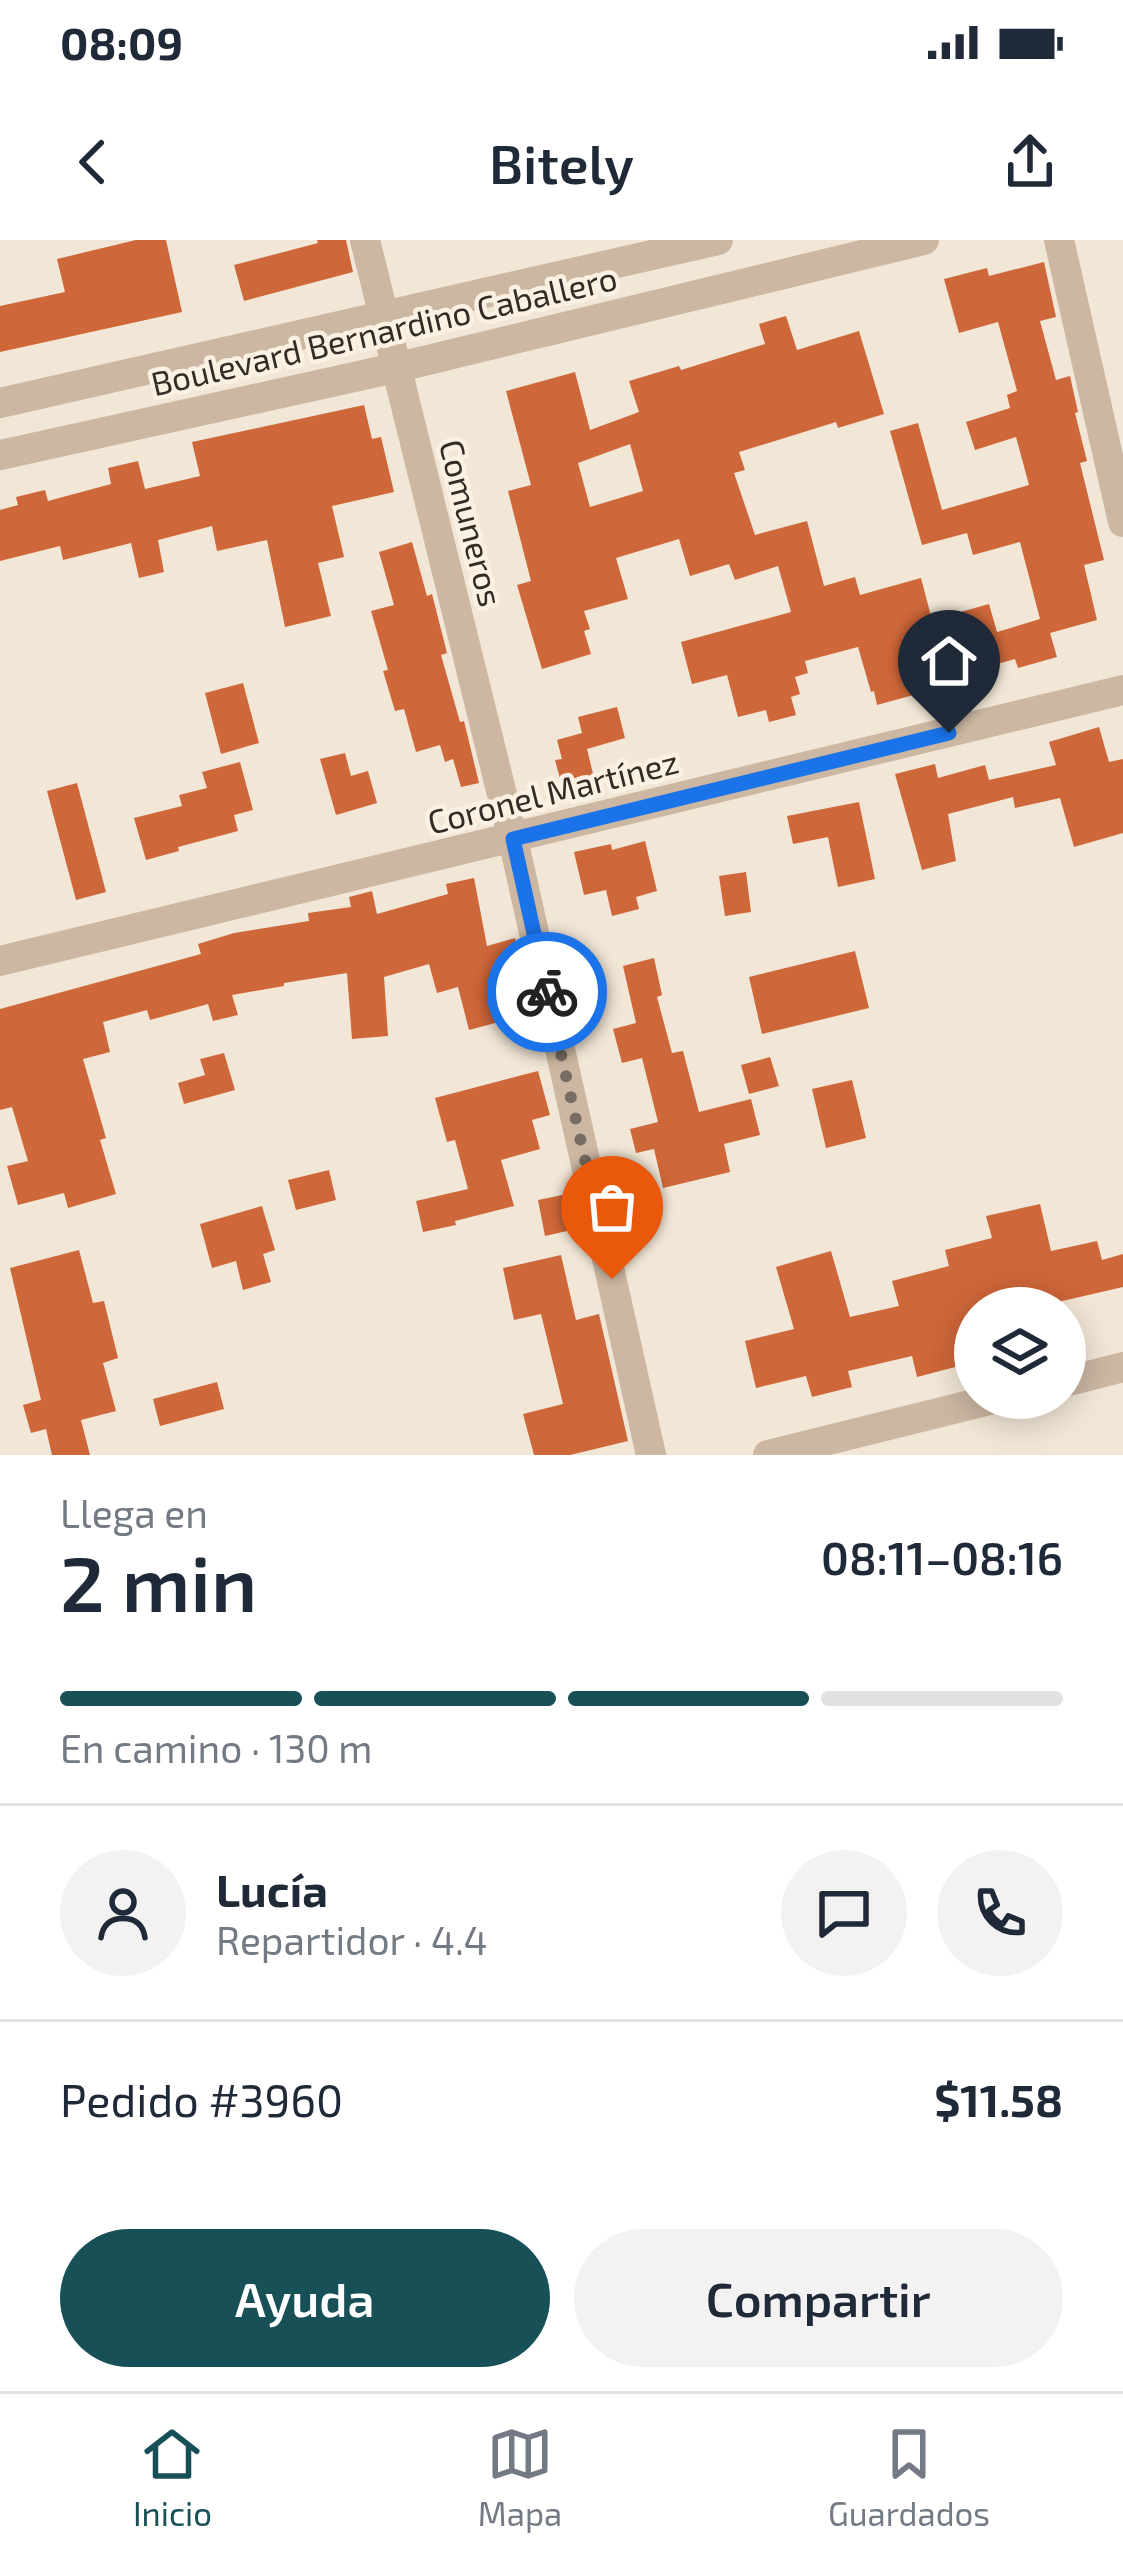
<!DOCTYPE html>
<html lang="es">
<meta charset="utf-8">
<style>
:root{--surface:#fff;--page:#f2f2f3;--text:#1f2937;--muted:#747a83;--line:#e0e1e3;--accent:#185058}
body{margin:0;font-family:"Exo 2",sans-serif;background:var(--page);color:var(--text);height:100vh;display:flex;flex-direction:column;font-size:45px;white-space:nowrap}
*{box-sizing:border-box;margin:0}
p{font-size:39px;color:var(--muted)}
.icon{flex:none;width:66px;height:66px;fill:none;stroke:currentColor;stroke-width:2;stroke-linecap:round;stroke-linejoin:round}
.map{position:relative;height:1215px;overflow:hidden}
.panel{display:flex;flex-direction:column;background:var(--surface);flex:1}
.panel>*{flex:none}
.fabs{position:absolute;left:954px;top:1047px;display:grid;gap:24px}
.fabs a{display:grid;place-items:center;width:132px;height:132px;border-radius:50%;background:var(--surface);box-shadow:0 6px 30px #0003;font-size:60px}
.pin{position:absolute;display:grid;place-items:center;width:102px;height:102px;color:#fff;margin:-123px -51px;border-radius:50% 50% 50% 0;rotate:-45deg;box-shadow:0 0 12px #0007}
.pin .icon{rotate:45deg}
.courier{position:absolute;display:grid;place-items:center;width:120px;height:120px;margin:-60px;border:9px solid #1a73e8;border-radius:50%;background:#fff;color:#222;box-shadow:0 3px 15px #0007}
.head em{font-style:normal;font-weight:600}
.head div{display:flex;flex-direction:column-reverse}
.head{display:flex;align-items:center;justify-content:space-between;height:204px;padding:0 60px}
h1{font-size:78px;font-weight:600;line-height:90px}
.bar{display:grid;grid-template-columns:repeat(4,1fr);gap:18px 12px;align-content:center;height:144px;padding:0 60px}
.bar i{height:15px;border-radius:9px;background:var(--line)}
.bar .current{background:var(--accent)}
.bar p{grid-column:span 4}
.line{display:flex;align-items:center;gap:30px;padding:0 60px;border-top:3px solid var(--line)}
.line div{flex:1}
.round{display:grid;place-items:center;flex:none;width:126px;height:126px;border-radius:63px;background:var(--page)}
.cta{display:flex;gap:24px;margin-top:auto;padding:24px 60px}
.cta a{flex:1;height:138px;border-radius:72px;background:var(--accent);color:#fff;font-size:48px;font-weight:600;line-height:138px;text-align:center}
.cta a+a{background:var(--page);color:var(--text)}
.status{display:flex;justify-content:space-between;align-items:center;height:84px;padding:0 60px;background:var(--surface);direction:ltr}
.status svg{height:33px;fill:currentColor}
header{display:flex;justify-content:space-between;align-items:center;height:156px;padding:0 60px;background:var(--surface);font-size:54px;font-weight:600}
.dock{display:flex;justify-content:space-around;align-items:center;height:168px;border-top:3px solid var(--line);background:var(--surface);font-size:33px;color:var(--muted)}
.dock a{display:grid;justify-items:center;gap:6px}
.dock .current{color:var(--accent)}
.map>svg:first-child{display:block}
.building{fill:#ce6739;fill-rule:evenodd}
.lines{fill:none;stroke-linecap:round;stroke-linejoin:round}
.minor{stroke:#cbb7a2;stroke-width:30}
.done{stroke:#776d63;stroke-width:12;stroke-dasharray:0 21.6}
.route{stroke:#1a73e8;stroke-width:15}
.labels{text-anchor:middle;stroke-width:9;stroke-linejoin:round;paint-order:stroke}
.street-label{font-size:33px;fill:#352b25;stroke:#faf1e3}
</style>
<div class="status"><b>08:09</b><svg viewBox="0 0 49 12"><path d="M0 12V9h3v3zM5 12V6h3v6zM10 12V3h3v9zM15 12V0h3v12zM26 1h20v11H26zM47 4h2v5h-2z"/></svg></div>
<header><svg class="icon" aria-label="back" viewBox="0 0 24 24"><path d="M15 5l-7 7 7 7"/></svg>Bitely<svg class="icon" aria-label="share" viewBox="0 0 24 24"><path d="M12 15V3M7 8l5-5 5 5M5 13v7h14v-7"/></svg></header>
<div class="map">
<svg width="1123" height="1215" viewBox="0 0 1123 1215">
<rect width="100%" height="100%" fill="#f2e7d6"/>
<!-- building -->
<g class="building">
<polygon points="136,0 166,0 182,72 0,112 0,66 65,52 57,19"/>
<polygon points="317,0 346,0 353,32 244,61 234,25 318,3"/>
<path d="M1044 22 1056 77 1040 81 1056 140 1070 136 1078 172 1075 173 1087 221 1080 223 1104 320 1084 325 1097 380 1050 393 1057 417 1018 428 1015 419 948 438 950 445 877 465 874 451 871 452 858 407 805 421 808 433 795 437 800 454 791 457 796 475 769 482 766 470 738 477 727 435 692 444 681 402 791 372 778 326 735 340 729 324 690 336 679 299 616 318 628 359 584 371 590 389 584 391 591 414 542 429 517 345 531 341 508 251 531 245 506 151 575 132 590 190 639 172 629 141 679 126 681 130 765 104 759 84 786 76 797 110 859 91 884 174 838 188 836 182 739 212 745 230 734 233 755 295 807 281 824 346 855 337 860 355 921 338 932 380 989 364 997 392 1040 379 1020 302 973 315 967 293 922 305 890 191 918 183 942 270 1029 245 1016 197 975 210 966 182 1010 168 1007 155 1017 151 998 82 959 93 944 39 987 28 989 36ZM630 204 643 251 590 267 578 223Z"/>
<polygon points="364,165 372,199 381,197 394,252 332,266 344,317 318,323 331,376 285,387 267,300 217,311 212,286 158,300 164,332 139,338 131,303 63,320 60,306 0,321 0,270 18,265 16,257 45,250 48,261 111,244 108,228 138,221 145,249 200,236 192,202"/>
<polygon points="412,302 427,356 432,354 447,413 441,415 460,482 464,481 479,543 461,547 453,519 445,522 440,505 416,512 404,469 395,471 383,431 388,430 371,371 394,365 379,312"/>
<polygon points="243,443 259,503 221,514 205,453"/>
<polygon points="617,467 625,498 587,509 594,538 562,546 555,520 562,519 557,500 582,493 578,477"/>
<polygon points="1099,487 1109,522 1123,519 1123,593 1074,607 1060,558 1015,568 1013,557 948,574 956,621 922,630 895,534 935,524 938,538 985,525 989,540 1056,525 1049,502"/>
<polygon points="345,513 351,536 368,531 377,563 336,575 320,519"/>
<polygon points="240,522 253,570 234,575 238,591 178,607 179,611 146,620 134,578 182,566 179,555 207,548 202,532"/>
<polygon points="77,543 106,652 76,660 47,551"/>
<polygon points="859,562 875,639 838,647 828,597 793,604 787,576"/>
<polygon points="645,601 657,651 636,657 639,669 612,676 606,650 584,655 574,612 611,604 612,610"/>
<polygon points="746,632 751,672 725,676 719,636"/>
<polygon points="474,638 487,706 515,698 532,773 469,790 458,747 437,753 429,724 384,737 388,796 352,799 347,733 284,743 284,746 232,755 238,775 213,781 208,764 150,780 147,770 103,782 110,812 83,819 106,898 100,900 116,954 68,968 64,953 18,965 7,926 28,921 12,867 0,870 0,769 201,714 198,704 234,693 309,681 308,673 351,667 349,657 372,651 377,674 448,654 446,644"/>
<polygon points="855,711 869,768 762,794 749,737"/>
<polygon points="654,718 662,755 657,757 672,813 683,811 699,872 751,859 760,895 724,904 730,932 663,948 654,909 636,913 630,889 658,882 642,818 622,823 613,789 636,783 623,726"/>
<polygon points="224,813 235,850 184,864 178,843 205,835 200,819"/>
<polygon points="770,817 779,846 749,854 741,825"/>
<polygon points="538,831 550,875 532,880 540,909 501,920 514,966 455,981 456,985 423,992 416,961 468,949 455,900 447,902 435,858"/>
<polygon points="852,840 866,898 826,908 812,849"/>
<polygon points="329,930 336,960 296,970 288,940"/>
<polygon points="572,953 580,988 545,996 538,960"/>
<polygon points="1040,964 1051,1011 1097,1001 1102,1020 1123,1014 1123,1047 1058,1062 1060,1068 975,1068 975,1119 959,1124 959,1126 917,1137 912,1116 848,1131 852,1147 812,1157 806,1136 756,1148 745,1101 794,1089 776,1027 831,1011 850,1077 899,1066 892,1041 949,1026 945,1010 992,998 986,976"/>
<polygon points="262,966 275,1010 263,1014 271,1042 243,1050 236,1021 212,1028 200,984"/>
<polygon points="79,1010 93,1063 104,1061 118,1118 103,1123 116,1171 81,1180 90,1215 52,1215 46,1189 31,1193 23,1165 41,1160 10,1028"/>
<polygon points="561,1015 576,1080 599,1074 628,1201 570,1215 534,1215 523,1174 563,1164 541,1074 514,1080 503,1028"/>
<polygon points="217,1142 224,1169 160,1186 153,1159"/>
</g>
<g class="lines">
<!-- minor -->
<g class="minor">
<polyline points="365,0 513,599 651,1215"/>
<polyline points="1059,0 1123,282"/>
<polyline points="0,163 718,0"/>
<polyline points="0,215 395,128 924,0"/>
<polyline points="0,721 1123,450"/>
<polyline points="1065,1142 1123,1127"/>
<polyline points="768,1215 998,1158"/>
</g>
</g>
<g class="lines">
<!-- done -->
<polyline class="done" points="547,752 612,1039"/>
<!-- route -->
<polyline class="route" points="547,752 513,599 949,493"/>
</g>
<g class="labels">
<!-- street labels -->
<g class="street-label">
<text transform="translate(384 91) rotate(-13)" y="12">Boulevard Bernardino Caballero</text>
<text transform="translate(471 283) rotate(76)" y="12">Comuneros</text>
<text transform="translate(553 552) rotate(-14)" y="12">Coronel Martínez</text>
</g>
</g>
</svg>
<div class="fabs">
<a><svg class="icon" aria-label="layers" viewBox="0 0 24 24"><path d="M12 4l9 5-9 5-9-5zM3 14l9 5 9-5"/></svg></a>
</div>
<div class="pin" style="left:612px;top:1039px;background:#ea580c"><svg class="icon" aria-label="bag" viewBox="0 0 24 24"><path d="M5 8h14l-1 12H6zM9 8a3 3 0 0 1 6 0"/></svg></div>
<div class="pin" style="left:949px;top:493px;background:#1f2937"><svg class="icon" aria-label="home" viewBox="0 0 24 24"><path d="M3 11l9-7 9 7M6 9v11h12V9"/></svg></div>
<div class="courier" style="left:547px;top:752px"><svg class="icon" aria-label="bike" viewBox="0 0 24 24"><circle cx="6" cy="16" r="4"/><circle cx="18" cy="16" r="4"/><path d="M6 16l4-8h5l3 8M10 8l3 8H6M13 5h3"/></svg></div>
</div>
<section class="panel">
<div class="head"><div><h1>2 min</h1><p>Llega en</p></div><em>08:11–08:16</em></div>
<div class="bar"><i class="current"></i><i class="current"></i><i class="current"></i><i></i><p>En camino · 130 m</p></div>
<div class="line" style="height:216px"><a class="round"><svg class="icon" aria-label="person" viewBox="0 0 24 24"><circle cx="12" cy="8" r="4"/><path d="M4 21q1-7 8-7t8 7"/></svg></a><div><b>Lucía</b><p>Repartidor · 4.4</p></div><a class="round"><svg class="icon" aria-label="chat" viewBox="0 0 24 24"><path d="M4 5h16v11H9l-5 4z"/></svg></a><a class="round"><svg class="icon" aria-label="phone" viewBox="0 0 24 24"><path d="M5 4h4l2 5-3 2q2 4 5 5l2-3 5 2v4C11 20 4 13 5 4z"/></svg></a></div>
<div class="line" style="height:156px"><div>Pedido #3960</div><b>$11.58</b></div>
<div class="cta"><a>Ayuda</a><a>Compartir</a></div>
</section>
<nav class="dock">
<a class="current"><svg class="icon" aria-label="home" viewBox="0 0 24 24"><path d="M3 11l9-7 9 7M6 9v11h12V9"/></svg>Inicio</a>
<a><svg class="icon" aria-label="map" viewBox="0 0 24 24"><path d="M3 6l6-2 6 2 6-2v14l-6 2-6-2-6 2zM9 4v14M15 6v14"/></svg>Mapa</a>
<a><svg class="icon" aria-label="saved" viewBox="0 0 24 24"><path d="M7 4h10v16l-5-4-5 4z"/></svg>Guardados</a>
</nav>
